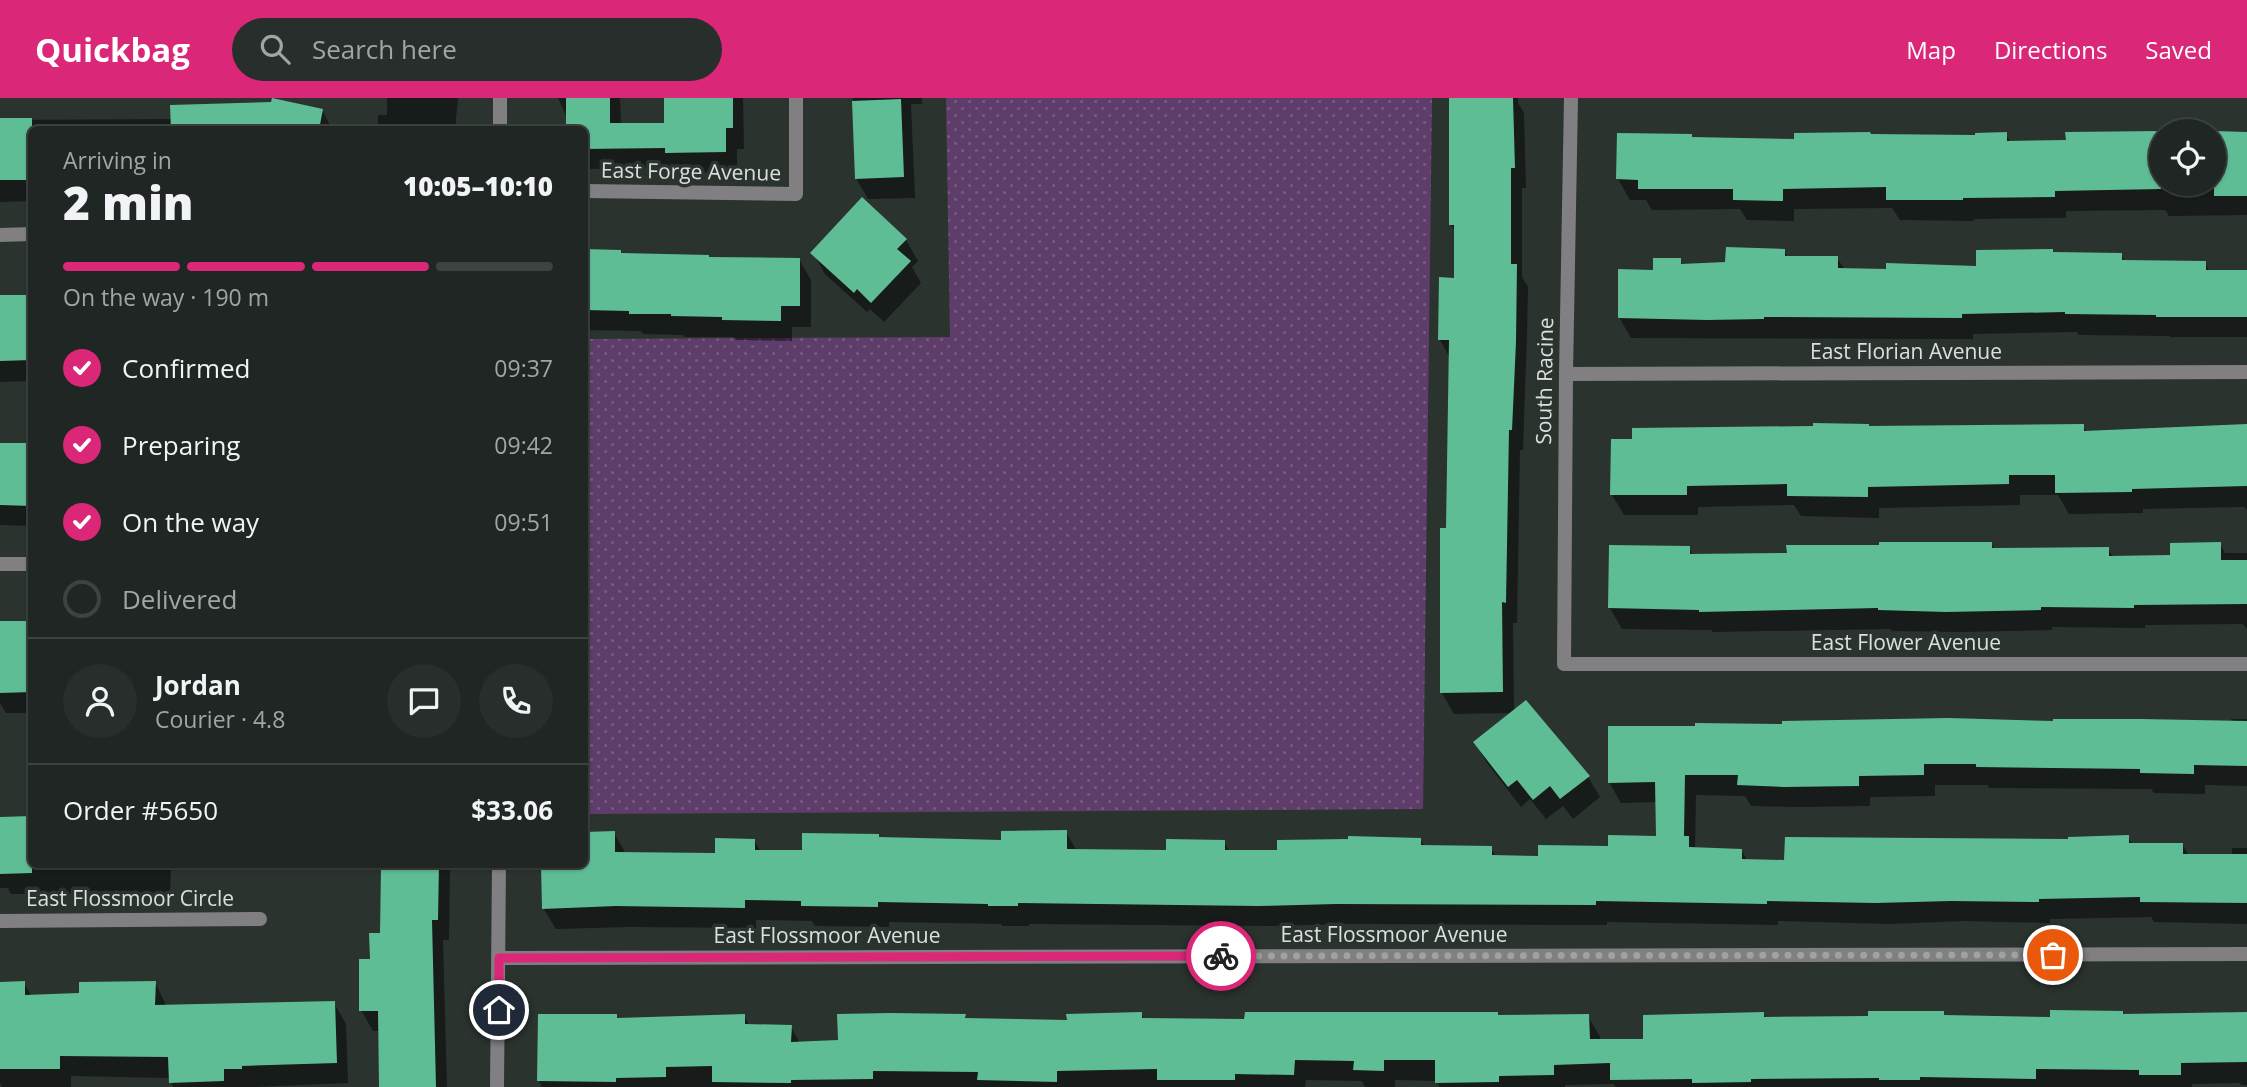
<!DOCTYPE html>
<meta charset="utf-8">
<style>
:root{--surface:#202623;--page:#282e2b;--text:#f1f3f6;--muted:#a2a5a6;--line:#3d4341;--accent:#db2777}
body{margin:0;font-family:"Open Sans",sans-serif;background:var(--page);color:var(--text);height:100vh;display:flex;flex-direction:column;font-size:26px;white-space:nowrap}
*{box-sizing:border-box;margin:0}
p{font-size:23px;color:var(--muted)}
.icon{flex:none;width:38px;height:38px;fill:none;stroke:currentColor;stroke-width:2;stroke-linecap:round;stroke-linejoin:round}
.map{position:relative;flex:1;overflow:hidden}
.details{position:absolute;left:28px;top:28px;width:560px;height:742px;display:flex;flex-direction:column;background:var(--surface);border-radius:10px;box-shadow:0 2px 5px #0004,0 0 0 2px var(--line)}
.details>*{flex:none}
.buttons{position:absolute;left:2149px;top:21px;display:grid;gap:14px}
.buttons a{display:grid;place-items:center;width:77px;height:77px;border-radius:50%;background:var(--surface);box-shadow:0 2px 5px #0004,0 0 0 2px var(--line);font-size:35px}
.pin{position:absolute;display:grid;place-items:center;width:60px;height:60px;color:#fff;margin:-30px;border:4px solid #fff;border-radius:50%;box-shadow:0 2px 7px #0007}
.courier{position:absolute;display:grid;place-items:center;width:70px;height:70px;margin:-35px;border:5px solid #db2777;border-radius:50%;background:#fff;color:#222;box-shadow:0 2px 9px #0007}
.head em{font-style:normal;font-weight:800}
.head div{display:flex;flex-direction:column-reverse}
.head{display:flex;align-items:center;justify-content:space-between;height:119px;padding:0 35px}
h1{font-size:46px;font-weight:800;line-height:52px}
.bar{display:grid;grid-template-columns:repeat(4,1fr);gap:10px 7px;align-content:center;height:84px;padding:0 35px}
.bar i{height:9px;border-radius:5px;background:var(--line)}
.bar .selected{background:var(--accent)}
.bar p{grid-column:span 4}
.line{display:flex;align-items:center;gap:18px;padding:0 35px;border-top:2px solid var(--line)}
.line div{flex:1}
.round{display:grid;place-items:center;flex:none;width:74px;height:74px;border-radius:37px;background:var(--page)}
ol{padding:0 35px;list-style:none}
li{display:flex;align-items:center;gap:21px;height:77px}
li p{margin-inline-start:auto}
li .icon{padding:7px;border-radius:50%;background:var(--accent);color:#fff;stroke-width:4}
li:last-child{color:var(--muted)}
li i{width:38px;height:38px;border:4px solid var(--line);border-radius:50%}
header{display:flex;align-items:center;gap:42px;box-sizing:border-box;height:98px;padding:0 35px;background:var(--accent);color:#fff}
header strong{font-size:33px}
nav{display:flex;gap:38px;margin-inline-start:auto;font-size:24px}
.search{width:490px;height:63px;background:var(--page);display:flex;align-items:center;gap:18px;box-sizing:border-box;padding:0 24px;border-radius:38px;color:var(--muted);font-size:26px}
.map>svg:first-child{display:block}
.grass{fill:url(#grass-dots)}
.shadow{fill:#0007}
.building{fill:#5fbd96}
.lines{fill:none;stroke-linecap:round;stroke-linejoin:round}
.minor{stroke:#817f82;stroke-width:14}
.done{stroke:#9da3a1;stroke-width:7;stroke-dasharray:0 12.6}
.route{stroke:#db2777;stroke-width:9}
.labels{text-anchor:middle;stroke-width:7;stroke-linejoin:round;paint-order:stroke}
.street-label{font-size:21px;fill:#dbe0de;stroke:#2b332f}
</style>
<header>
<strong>Quickbag</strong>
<div class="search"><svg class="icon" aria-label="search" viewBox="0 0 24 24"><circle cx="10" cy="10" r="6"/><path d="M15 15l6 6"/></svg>Search here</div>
<nav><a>Map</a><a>Directions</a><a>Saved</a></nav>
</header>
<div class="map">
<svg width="2247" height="989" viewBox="0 0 2247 989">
<defs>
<pattern id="grass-dots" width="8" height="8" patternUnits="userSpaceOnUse" patternTransform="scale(1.75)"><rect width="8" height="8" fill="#5f3d6a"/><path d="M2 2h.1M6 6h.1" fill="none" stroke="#75597f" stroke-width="1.8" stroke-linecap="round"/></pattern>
</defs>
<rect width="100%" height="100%" fill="#2b332f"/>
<!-- grass -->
<polygon class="grass" points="946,0 1432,0 1423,711 585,716 585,241 950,239"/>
<!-- shadow -->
<g class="shadow">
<polygon points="387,0 458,0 455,32 378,32 378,17 387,17"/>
<polygon points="558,0 620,0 621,27 666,27 666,0 743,0 744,51 737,51 737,74 679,75 676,70 584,71 584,32 568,22"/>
<polygon points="853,0 922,0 922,6 911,6 915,100 868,101 856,80"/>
<polygon points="1450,0 1518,0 1518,5 1524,15 1526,90 1522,90 1522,179 1528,189 1527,235 1523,352 1520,352 1517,525 1513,525 1514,614 1588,679 1600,699 1573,721 1563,708 1546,721 1530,701 1521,709 1487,665 1475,644 1513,615 1454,616 1442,595 1448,432 1450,260 1440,242 1455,182 1455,134 1451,126"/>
<polygon points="322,12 330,27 346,32 32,32 32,103 0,104 0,22 172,21"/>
<polygon points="2247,35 2247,117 2169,118 2165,112 2066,113 2066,120 1974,121 1974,123 1900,122 1892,110 1794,111 1794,123 1747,122 1740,111 1652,112 1646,102 1630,102 1618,81 1693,41 1796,43 1871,38 1977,39 2006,36 2010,44 2067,43 2067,36 2161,36 2161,86 2214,86 2214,36"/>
<polygon points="862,102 906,142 918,163 912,169 921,185 884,224 870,211 867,214 825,176 813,155"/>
<polygon points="1784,152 1788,160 1837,160 1845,172 1978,169 2052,152 2054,156 2121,156 2125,164 2205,165 2210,174 2247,174 2247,239 2170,239 2169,238 2079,237 2077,234 1973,236 1973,241 1631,240 1619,219 1654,173 1680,162 1683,168 1727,166"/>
<polygon points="584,153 622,157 709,161 799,161 811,182 811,229 792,229 792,243 736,242 734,239 685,239 683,237 643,236 641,233 584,232"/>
<polygon points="32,199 32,283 0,284 0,200"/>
<polygon points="2247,327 2247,412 2244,409 2143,411 2143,415 2069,416 2058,397 2020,397 2020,407 1879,410 1879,420 1801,418 1794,407 1698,409 1698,417 1624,417 1612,397 1869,330 2083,328 2087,335"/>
<polygon points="0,346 32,347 32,428 0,427"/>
<polygon points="1991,445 1995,452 2108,451 2113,459 2172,458 2220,446 2225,455 2247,455 2247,531 2243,526 2145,527 2145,530 2052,529 2052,532 1959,534 1892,533 1890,531 1713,534 1711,532 1622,531 1610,510 1610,449 1689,450 1693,458 1788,457"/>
<polygon points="0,524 32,524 32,615 6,615 0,605"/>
<polygon points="2231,621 2247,621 2247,688 2205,687 2205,696 2154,695 2151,691 1989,690 1988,687 1935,687 1935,698 1870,699 1870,708 1796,709 1751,708 1745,698 1696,697 1695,751 1741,752 1748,763 1786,764 2128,739 2132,746 2182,746 2189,758 2232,758 2232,750 2247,750 2247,826 2154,824 2151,819 2050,821 2050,825 1964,823 1889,826 1778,823 1778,827 1607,824 1607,827 1349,826 1270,828 1029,826 1029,828 1002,828 1001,826 889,824 889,829 815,828 812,823 756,822 756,830 629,829 556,831 543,810 614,735 626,756 716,757 754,742 761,754 803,754 880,741 1003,743 1066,734 1077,753 1167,754 1224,744 1230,754 1279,754 1420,741 1425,749 1491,750 1496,759 1540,760 1610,750 1658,740 1657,704 1621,705 1609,684 2231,624"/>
<polygon points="0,720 32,766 261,766 261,770 171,770 170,795 82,793 82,796 11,796 8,790 0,790"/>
<polygon points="275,766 350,766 350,770"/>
<polygon points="383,766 450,768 449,842 443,842 447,989 381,989 380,933 373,933 361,912 372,863 382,837"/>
<polygon points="155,884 167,909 334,905 346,926 348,985 253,989 173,989 170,980 71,978 71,989 2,989 0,985 0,885 24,885 32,899 81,897"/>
<polygon points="2230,914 2247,914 2247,987 2241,987 2240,985 2192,986 2192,989 1616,989 1614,986 1565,987 1565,989 1439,989 1437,983 1395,982 1395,989 1365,989 1362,983 1306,982 1305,989 542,989 539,983 616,918 618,921 744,918 750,928 791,929 800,945 839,944 965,918 967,922 1068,924 1141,916 1145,922 1588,918 1600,939 1600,943 1645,942 1763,915 1767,921 1870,919 1943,915 1946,919 2051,921 2123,917 2230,916"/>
</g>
<!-- building -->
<g class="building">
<polygon points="272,0 323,11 319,32 171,32 170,7 271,4"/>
<polygon points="566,0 610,0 610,25 664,25 664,0 733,0 733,30 726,30 726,54 665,55 665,50 584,51 584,32 566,32"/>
<polygon points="1449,0 1513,0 1515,70 1511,70 1511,166 1517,166 1516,244 1512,332 1509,332 1506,505 1502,504 1503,594 1440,595 1440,430 1446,430 1449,242 1438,242 1439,179 1454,180 1454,127 1449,127"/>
<polygon points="901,1 904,79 855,81 852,3"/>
<rect x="0" y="20" width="32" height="62"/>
<polygon points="2161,33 2161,91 2055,93 2055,99 1963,100 1963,102 1886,102 1886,89 1783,91 1783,103 1733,102 1733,91 1638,91 1638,82 1616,81 1617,35 1692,36 1692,39 1794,41 1794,35 1870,34 1871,36 1975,37 1975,35 2007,34 2007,43 2066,42 2065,34"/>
<polygon points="2214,33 2247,34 2247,98 2214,98"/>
<polygon points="862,99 907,141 897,151 911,163 871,205 857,191 854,195 810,155"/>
<polygon points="1726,149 1785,151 1785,158 1838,158 1838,170 1886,171 1886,165 1976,168 1976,152 2053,151 2053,154 2122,155 2122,162 2206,163 2206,172 2247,172 2247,219 2156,219 2156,217 2065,216 2065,214 1962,216 1962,220 1764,219 1764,221 1707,222 1618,220 1618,171 1653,172 1653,160 1681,160 1681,166 1725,164"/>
<polygon points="584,151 621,152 621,155 709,157 709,159 800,160 800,208 781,208 781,223 722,222 722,219 671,218 671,216 629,216 629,213 584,212"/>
<polygon points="0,197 32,197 32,262 0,263"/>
<polygon points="1813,325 1869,326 1869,328 2084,326 2084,333 2247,326 2247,388 2132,391 2132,394 2055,395 2055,377 2009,377 2009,386 1868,389 1868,399 1787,398 1787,386 1687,388 1687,397 1610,397 1611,341 1632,341 1632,330 1813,328"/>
<polygon points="0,345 32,345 32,408 0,407"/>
<polygon points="1879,444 1992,444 1992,450 2109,449 2109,458 2170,457 2170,445 2221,444 2221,462 2247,462 2247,506 2134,507 2134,510 2041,509 2041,512 1946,514 1878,512 1878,510 1699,514 1699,512 1608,510 1609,447 1690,448 1690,456 1787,455 1786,447 1879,447"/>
<polygon points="0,523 32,523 32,594 0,595"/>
<polygon points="1526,602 1590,678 1560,701 1550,688 1533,702 1517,682 1508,689 1473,644"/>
<polygon points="1949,620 2053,623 2053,621 2141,621 2247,623 2247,668 2194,667 2194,676 2140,675 2140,671 1976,669 1976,666 1924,666 1924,677 1859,678 1859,688 1783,689 1737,687 1738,677 1685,677 1684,738 1689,738 1689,749 1742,751 1742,761 1784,762 1785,739 2068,741 2068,739 2129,737 2129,745 2183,745 2183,756 2247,756 2247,805 2140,804 2140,799 2039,801 2039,804 1951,803 1876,805 1767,803 1767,806 1596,803 1596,807 1336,806 1258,808 1018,805 1018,808 988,808 988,806 878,804 878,809 801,808 801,803 745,802 745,810 616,808 542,811 541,766 584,766 584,734 615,733 615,754 715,755 715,740 755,741 755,752 802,752 802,735 879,736 879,739 1001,742 1001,733 1067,732 1067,751 1166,752 1166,741 1225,742 1225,752 1277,752 1277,742 1348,741 1348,738 1421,740 1421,747 1492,748 1492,757 1538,758 1538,747 1608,748 1608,737 1656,738 1655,684 1608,685 1608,628 1695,628 1695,625 1782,626 1782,623"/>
<polygon points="32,718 32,775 0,776 0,719"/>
<polygon points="393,766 439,766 438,822 432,822 436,989 379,989 378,913 359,913 359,861 370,861 369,835 380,835 381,770 393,770"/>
<polygon points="25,883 25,897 79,895 79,884 156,883 155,907 335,903 337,965 242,968 242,971 224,971 224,983 169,985 168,959 60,958 60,971 0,971 0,884"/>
<polygon points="2050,912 2123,913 2123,916 2247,914 2247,964 2181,965 2181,977 2139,977 2139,972 2036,971 2036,981 1920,979 1920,982 1879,982 1879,980 1751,981 1751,984 1692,985 1692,981 1610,982 1610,965 1554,967 1554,977 1499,978 1499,984 1435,985 1435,962 1384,962 1384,973 1353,972 1354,963 1295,962 1294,977 1235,976 1235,982 1157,982 1157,971 1057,973 1057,984 977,982 978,974 873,973 873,981 791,982 791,985 712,984 712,968 666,969 666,979 616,980 616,984 537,983 538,916 617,916 617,920 745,916 745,926 792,927 791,944 838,942 837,916 890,915 966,916 965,920 1067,922 1066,916 1142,914 1142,920 1244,921 1245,914 1498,914 1498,917 1589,916 1590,941 1643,941 1643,917 1764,914 1764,919 1868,918 1868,913 1944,913 1944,917 2050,919"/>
</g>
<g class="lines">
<!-- minor -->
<g class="minor">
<polyline points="1571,0 1566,276 1564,566 2247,566"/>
<polyline points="500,32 500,0"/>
<polyline points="584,93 796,96 796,0"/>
<polyline points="0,137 32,136"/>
<polyline points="1566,276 2247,274"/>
<polyline points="0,466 32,466"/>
<polyline points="0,823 260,821"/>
<polyline points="499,860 2247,856"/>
<polyline points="497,989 499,766"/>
</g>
</g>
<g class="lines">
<!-- done -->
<polyline class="done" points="1221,858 2053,857"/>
<!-- route -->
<polyline class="route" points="499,912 499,860 1221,858"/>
</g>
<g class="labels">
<!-- street labels -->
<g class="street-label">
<text transform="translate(691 74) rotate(1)" y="7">East Forge Avenue</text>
<text x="1906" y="261">East Florian Avenue</text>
<text transform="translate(1545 283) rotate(-89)" y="7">South Racine</text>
<text x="1906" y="552">East Flower Avenue</text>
<text x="130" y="808">East Flossmoor Circle</text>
<text x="1394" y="844">East Flossmoor Avenue</text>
<text x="827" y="845">East Flossmoor Avenue</text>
</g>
</g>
</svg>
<div class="buttons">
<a><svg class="icon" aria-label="locate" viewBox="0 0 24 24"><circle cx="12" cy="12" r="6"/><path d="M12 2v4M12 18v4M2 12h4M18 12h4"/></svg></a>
</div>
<div class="pin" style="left:2053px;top:857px;background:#ea580c"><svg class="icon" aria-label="bag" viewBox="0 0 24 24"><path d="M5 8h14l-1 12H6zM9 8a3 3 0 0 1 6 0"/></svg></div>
<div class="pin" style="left:499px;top:912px;background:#1f2937"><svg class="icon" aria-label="home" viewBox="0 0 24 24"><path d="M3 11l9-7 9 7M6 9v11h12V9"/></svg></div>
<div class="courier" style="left:1221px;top:858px"><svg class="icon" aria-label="bike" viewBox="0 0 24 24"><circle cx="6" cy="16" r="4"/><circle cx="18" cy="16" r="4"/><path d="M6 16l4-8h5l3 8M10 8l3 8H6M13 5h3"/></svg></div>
<section class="details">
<div class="head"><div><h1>2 min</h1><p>Arriving in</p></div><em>10:05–10:10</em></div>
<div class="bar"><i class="selected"></i><i class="selected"></i><i class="selected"></i><i></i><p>On the way · 190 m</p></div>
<ol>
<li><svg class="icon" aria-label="check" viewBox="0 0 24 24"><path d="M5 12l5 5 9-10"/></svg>Confirmed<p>09:37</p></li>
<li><svg class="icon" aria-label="check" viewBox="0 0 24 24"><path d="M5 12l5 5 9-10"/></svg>Preparing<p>09:42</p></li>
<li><svg class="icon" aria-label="check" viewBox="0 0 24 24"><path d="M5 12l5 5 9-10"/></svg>On the way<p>09:51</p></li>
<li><i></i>Delivered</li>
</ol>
<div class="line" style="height:126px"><a class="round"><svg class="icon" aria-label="person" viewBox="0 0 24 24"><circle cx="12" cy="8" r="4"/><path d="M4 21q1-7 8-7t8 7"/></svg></a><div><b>Jordan</b><p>Courier · 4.8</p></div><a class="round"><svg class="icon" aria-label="chat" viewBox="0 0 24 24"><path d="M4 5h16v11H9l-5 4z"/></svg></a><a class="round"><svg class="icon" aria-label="phone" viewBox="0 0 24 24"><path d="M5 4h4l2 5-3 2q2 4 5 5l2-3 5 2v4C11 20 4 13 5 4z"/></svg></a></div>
<div class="line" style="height:91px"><div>Order #5650</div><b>$33.06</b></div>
</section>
</div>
